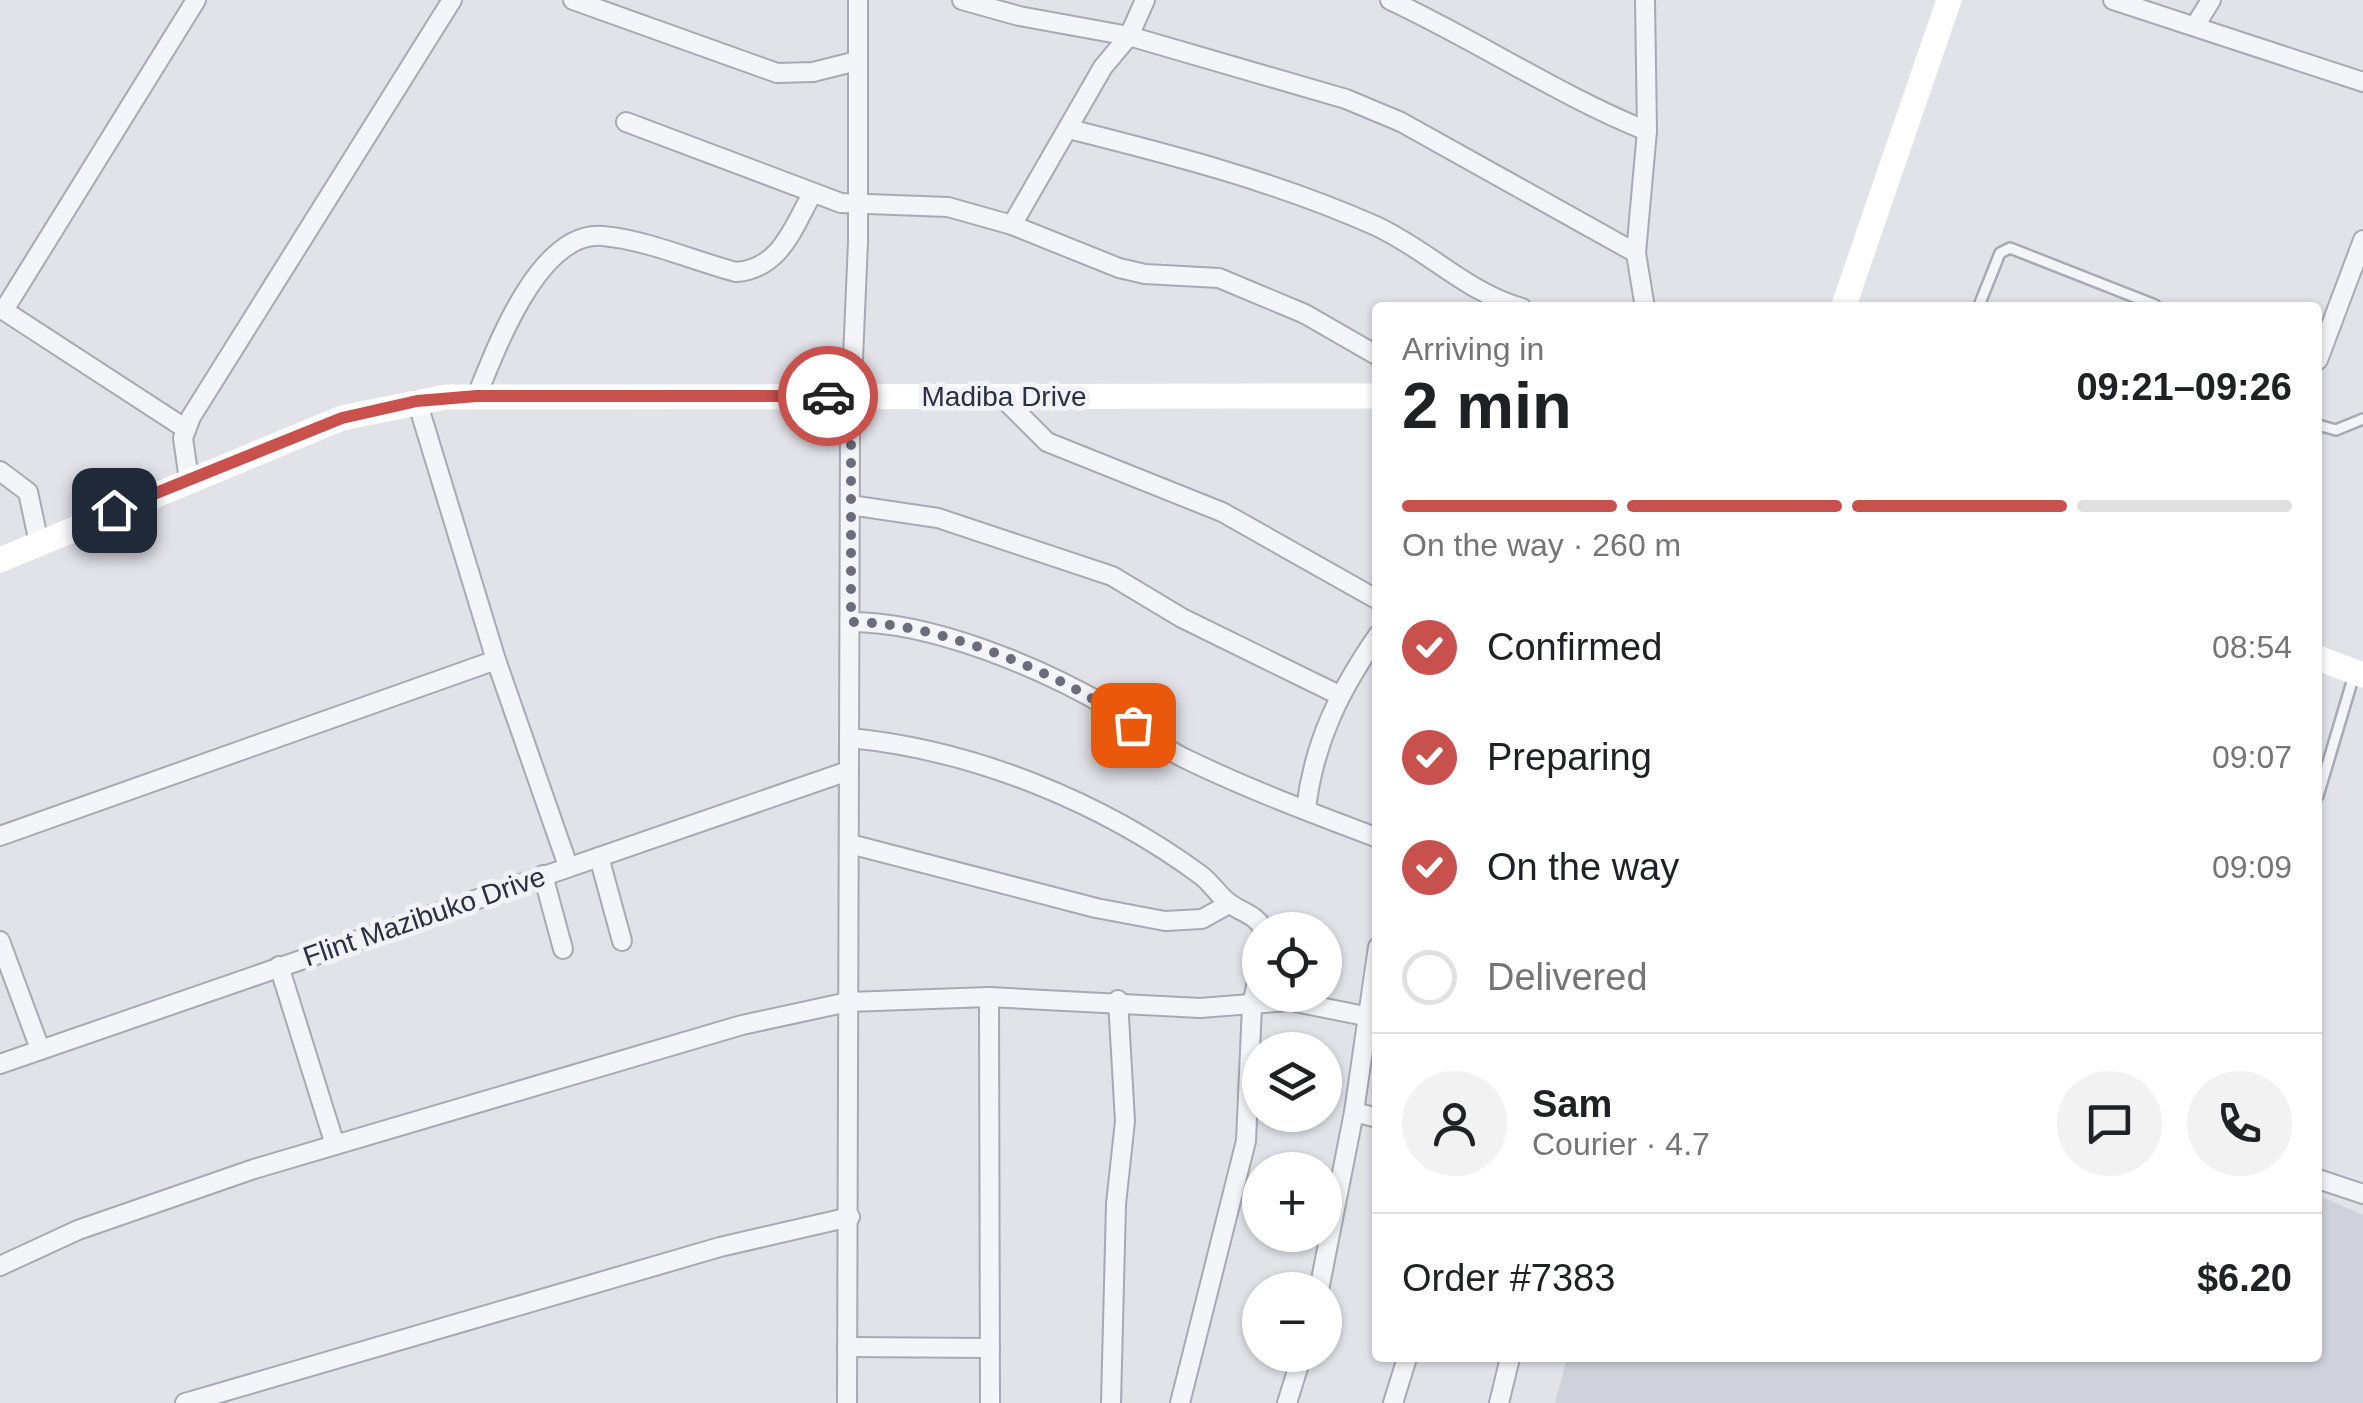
<!DOCTYPE html>
<meta charset="utf-8">
<style>
:root{--surface:#fff;--page:#f2f2f2;--text:#202124;--muted:#757577;--line:#e0e0e0;--accent:#c8504d}
body{margin:0;font-family:Helvetica,sans-serif;background:var(--page);color:var(--text);height:100vh;display:flex;flex-direction:column;font-size:38px;white-space:nowrap}
*{box-sizing:border-box;margin:0}
p{font-size:32px;color:var(--muted)}
.icon{flex:none;width:55px;height:55px;fill:none;stroke:currentColor;stroke-width:2;stroke-linecap:round;stroke-linejoin:round}
.map{position:relative;flex:1;overflow:hidden}
.sheet{position:absolute;left:1372px;top:302px;width:950px;height:1060px;display:flex;flex-direction:column;background:var(--surface);border-radius:10px;box-shadow:0 2px 8px #0004}
.sheet>*{flex:none}
.buttons{position:absolute;left:1242px;top:912px;display:grid;gap:20px}
.buttons a{display:grid;place-items:center;width:100px;height:100px;border-radius:50%;background:var(--surface);box-shadow:0 2px 8px #0004;font-size:50px}
.pin{position:absolute;display:grid;place-items:center;width:85px;height:85px;color:#fff;margin:-42px;border-radius:20px;box-shadow:0 5px 15px #0006}
.courier{position:absolute;display:grid;place-items:center;width:100px;height:100px;margin:-50px;border:8px solid #c8504d;border-radius:50%;background:#fff;color:#222;box-shadow:0 2px 12px #0007}
.headline em{font-style:normal;font-weight:700}
.headline div{display:flex;flex-direction:column-reverse}
.headline{display:flex;align-items:center;justify-content:space-between;height:170px;padding:0 30px}
h1{font-size:65px;font-weight:700;line-height:75px}
.bar{display:grid;grid-template-columns:repeat(4,1fr);gap:15px 10px;align-content:center;height:120px;padding:0 30px}
.bar i{height:12px;border-radius:8px;background:var(--line)}
.bar .on{background:var(--accent)}
.bar p{grid-column:span 4}
.line{display:flex;align-items:center;gap:25px;padding:0 30px;border-top:2px solid var(--line)}
.line div{flex:1}
.round{display:grid;place-items:center;flex:none;width:105px;height:105px;border-radius:52px;background:var(--page)}
ol{padding:0 30px;list-style:none}
li{display:flex;align-items:center;gap:30px;height:110px}
li p{margin-inline-start:auto}
li .icon{padding:10px;border-radius:50%;background:var(--accent);color:#fff;stroke-width:4}
li:last-child{color:var(--muted)}
li i{width:55px;height:55px;border:5px solid var(--line);border-radius:50%}
.map>svg:first-child{display:block}
.built{fill:#d0d2db}
.lines{fill:none;stroke-linecap:round;stroke-linejoin:round}
.lane-casing{stroke:#a7a9b3;stroke-width:14}
.street-casing{stroke:#a7a9b3;stroke-width:22}
.lane{stroke:#f4f5f8;stroke-width:9}
.street{stroke:#f4f5f8;stroke-width:18}
.secondary{stroke:#fff;stroke-width:25}
.done{stroke:#6a6e7c;stroke-width:10;stroke-dasharray:0 18}
.route{stroke:#c8504d;stroke-width:12}
.labels{text-anchor:middle;stroke-width:10;stroke-linejoin:round;paint-order:stroke}
.street-label{font-size:28px;fill:#2a2f41;stroke:#f1f3f7}
</style>
<div class="map">
<svg width="2363" height="1403" viewBox="0 0 2363 1403">
<rect width="100%" height="100%" fill="#e2e3e9"/>
<!-- built -->
<polygon class="built" points="2318,1195 2363,1215 2363,1403 1555,1403 1567,1358 2318,1358"/>
<g class="lines">
<!-- lane casing -->
<g class="lane-casing">
<g id="lane">
<polyline points="1978,308 2000,253 2010,248 2155,305"/>
<polyline points="2318,425 2336,430 2363,419"/>
<polyline points="2318,796 2354,675"/>
</g>
</g>
<!-- street casing -->
<g class="street-casing">
<g id="street">
<polyline points="573,0 777,73 813,72 857,61"/>
<polyline points="962,0 1019,16 1129,36 1346,99 1401,122 1636,253"/>
<path d="M1390 0C1478 41 1558 95 1647 131"/>
<polyline points="2113,0 2363,82"/>
<polyline points="2195,26 2211,0"/>
<polyline points="626,122 841,203 948,207 1012,225 1119,268 1145,274 1219,278 1305,314 1378,356"/>
<path d="M1069 129C1173 155 1277 182 1376 226 1428 250 1466 292 1522 308"/>
<polyline points="1012,225 1103,67 1129,36 1145,0"/>
<polyline points="0,308 186,429"/>
<polyline points="1645,308 1636,253 1647,131 1645,0"/>
<polyline points="4,310 196,0"/>
<polyline points="2318,360 2363,240"/>
<path d="M477 395C496 349 539 230 603 236 647 240 694 261 736 272 780 269 793 228 812 194"/>
<polyline points="1002,397 1047,442 1222,512 1378,600"/>
<polyline points="417,401 496,660 568,866"/>
<polyline points="0,471 28,492 39,543"/>
<polyline points="189,480 183,438 191,417 452,0"/>
<polyline points="850,505 938,518 1112,576 1182,618 1339,695"/>
<path d="M851 622C932 622 1040 667 1110 708 1136 724 1158 746 1186 759 1248 789 1314 814 1378 838"/>
<path d="M850 738C974 750 1102 802 1202 876 1212 884 1219 896 1229 903 1242 913 1256 914 1264 930"/>
<path d="M1306 809C1314 741 1340 690 1378 635"/>
<polyline points="0,836 496,660"/>
<polyline points="850,844 1096,908 1165,921 1202,919 1229,904"/>
<polyline points="599,857 622,941"/>
<polyline points="543,875 563,949"/>
<polyline points="0,941 40,1049"/>
<polyline points="279,966 335,1145"/>
<polyline points="989,997 990,1403"/>
<polyline points="0,1064 848,771"/>
<polyline points="1354,1112 1378,1118"/>
<polyline points="2318,1179 2363,1194"/>
<polyline points="0,1266 78,1230 254,1169 742,1025 848,1002 989,997 1200,1008 1290,1001 1370,1017"/>
<polyline points="1319,1290 1354,1112 1378,947"/>
<polyline points="847,1347 990,1348"/>
<polyline points="185,1403 720,1247 850,1217"/>
<polyline points="847,1403 850,428 858,242 858,0"/>
<polyline points="1111,1403 1116,1204 1125,1121 1118,1000"/>
<polyline points="1180,1403 1246,1141 1252,1006 1260,966"/>
<polyline points="1287,1403 1302,1355"/>
<polyline points="1393,1403 1407,1358"/>
<polyline points="1499,1403 1510,1358"/>
</g>
</g>
<!-- lane -->
<use href="#lane" class="lane"/>
<!-- street -->
<use href="#street" class="street"/>
<!-- secondary -->
<g class="secondary">
<polyline points="1843,308 1949,0"/>
<polyline points="0,560 342,418 446,397 1378,396"/>
<polyline points="2318,658 2363,675"/>
</g>
</g>
<g class="lines">
<!-- done -->
<path class="done" d="M828 396H851V622C938 622 1062 673 1133 725"/>
<!-- route -->
<polyline class="route" points="114,510 342,418 417,401 477,396 828,396"/>
</g>
<g class="labels">
<!-- street labels -->
<g class="street-label">
<text x="1004" y="406">Madiba Drive</text>
<text transform="translate(424 916) rotate(-19)" y="10">Flint Mazibuko Drive</text>
</g>
</g>
</svg>
<div class="buttons">
<a><svg class="icon" aria-label="locate" viewBox="0 0 24 24"><circle cx="12" cy="12" r="6"/><path d="M12 2v4M12 18v4M2 12h4M18 12h4"/></svg></a>
<a><svg class="icon" aria-label="layers" viewBox="0 0 24 24"><path d="M12 4l9 5-9 5-9-5zM3 14l9 5 9-5"/></svg></a>
<a>+</a>
<a>−</a>
</div>
<div class="pin" style="left:1133px;top:725px;background:#ea580c"><svg class="icon" aria-label="bag" viewBox="0 0 24 24"><path d="M5 8h14l-1 12H6zM9 8a3 3 0 0 1 6 0"/></svg></div>
<div class="pin" style="left:114px;top:510px;background:#1f2937"><svg class="icon" aria-label="home" viewBox="0 0 24 24"><path d="M3 11l9-7 9 7M6 9v11h12V9"/></svg></div>
<div class="courier" style="left:828px;top:396px"><svg class="icon" aria-label="car" viewBox="0 0 24 24"><path d="M5 17H2v-5l4-1 3-4h7l3 4 3 1v5h-3M9 17h6M6 11h13"/><circle cx="7" cy="17" r="2"/><circle cx="17" cy="17" r="2"/></svg></div>
<section class="sheet">
<div class="headline"><div><h1>2 min</h1><p>Arriving in</p></div><em>09:21–09:26</em></div>
<div class="bar"><i class="on"></i><i class="on"></i><i class="on"></i><i></i><p>On the way · 260 m</p></div>
<ol>
<li><svg class="icon" aria-label="check" viewBox="0 0 24 24"><path d="M5 12l5 5 9-10"/></svg>Confirmed<p>08:54</p></li>
<li><svg class="icon" aria-label="check" viewBox="0 0 24 24"><path d="M5 12l5 5 9-10"/></svg>Preparing<p>09:07</p></li>
<li><svg class="icon" aria-label="check" viewBox="0 0 24 24"><path d="M5 12l5 5 9-10"/></svg>On the way<p>09:09</p></li>
<li><i></i>Delivered</li>
</ol>
<div class="line" style="height:180px"><a class="round"><svg class="icon" aria-label="person" viewBox="0 0 24 24"><circle cx="12" cy="8" r="4"/><path d="M4 21q1-7 8-7t8 7"/></svg></a><div><b>Sam</b><p>Courier · 4.7</p></div><a class="round"><svg class="icon" aria-label="chat" viewBox="0 0 24 24"><path d="M4 5h16v11H9l-5 4z"/></svg></a><a class="round"><svg class="icon" aria-label="phone" viewBox="0 0 24 24"><path d="M5 4h4l2 5-3 2q2 4 5 5l2-3 5 2v4C11 20 4 13 5 4z"/></svg></a></div>
<div class="line" style="height:130px"><div>Order #7383</div><b>$6.20</b></div>
</section>
</div>
